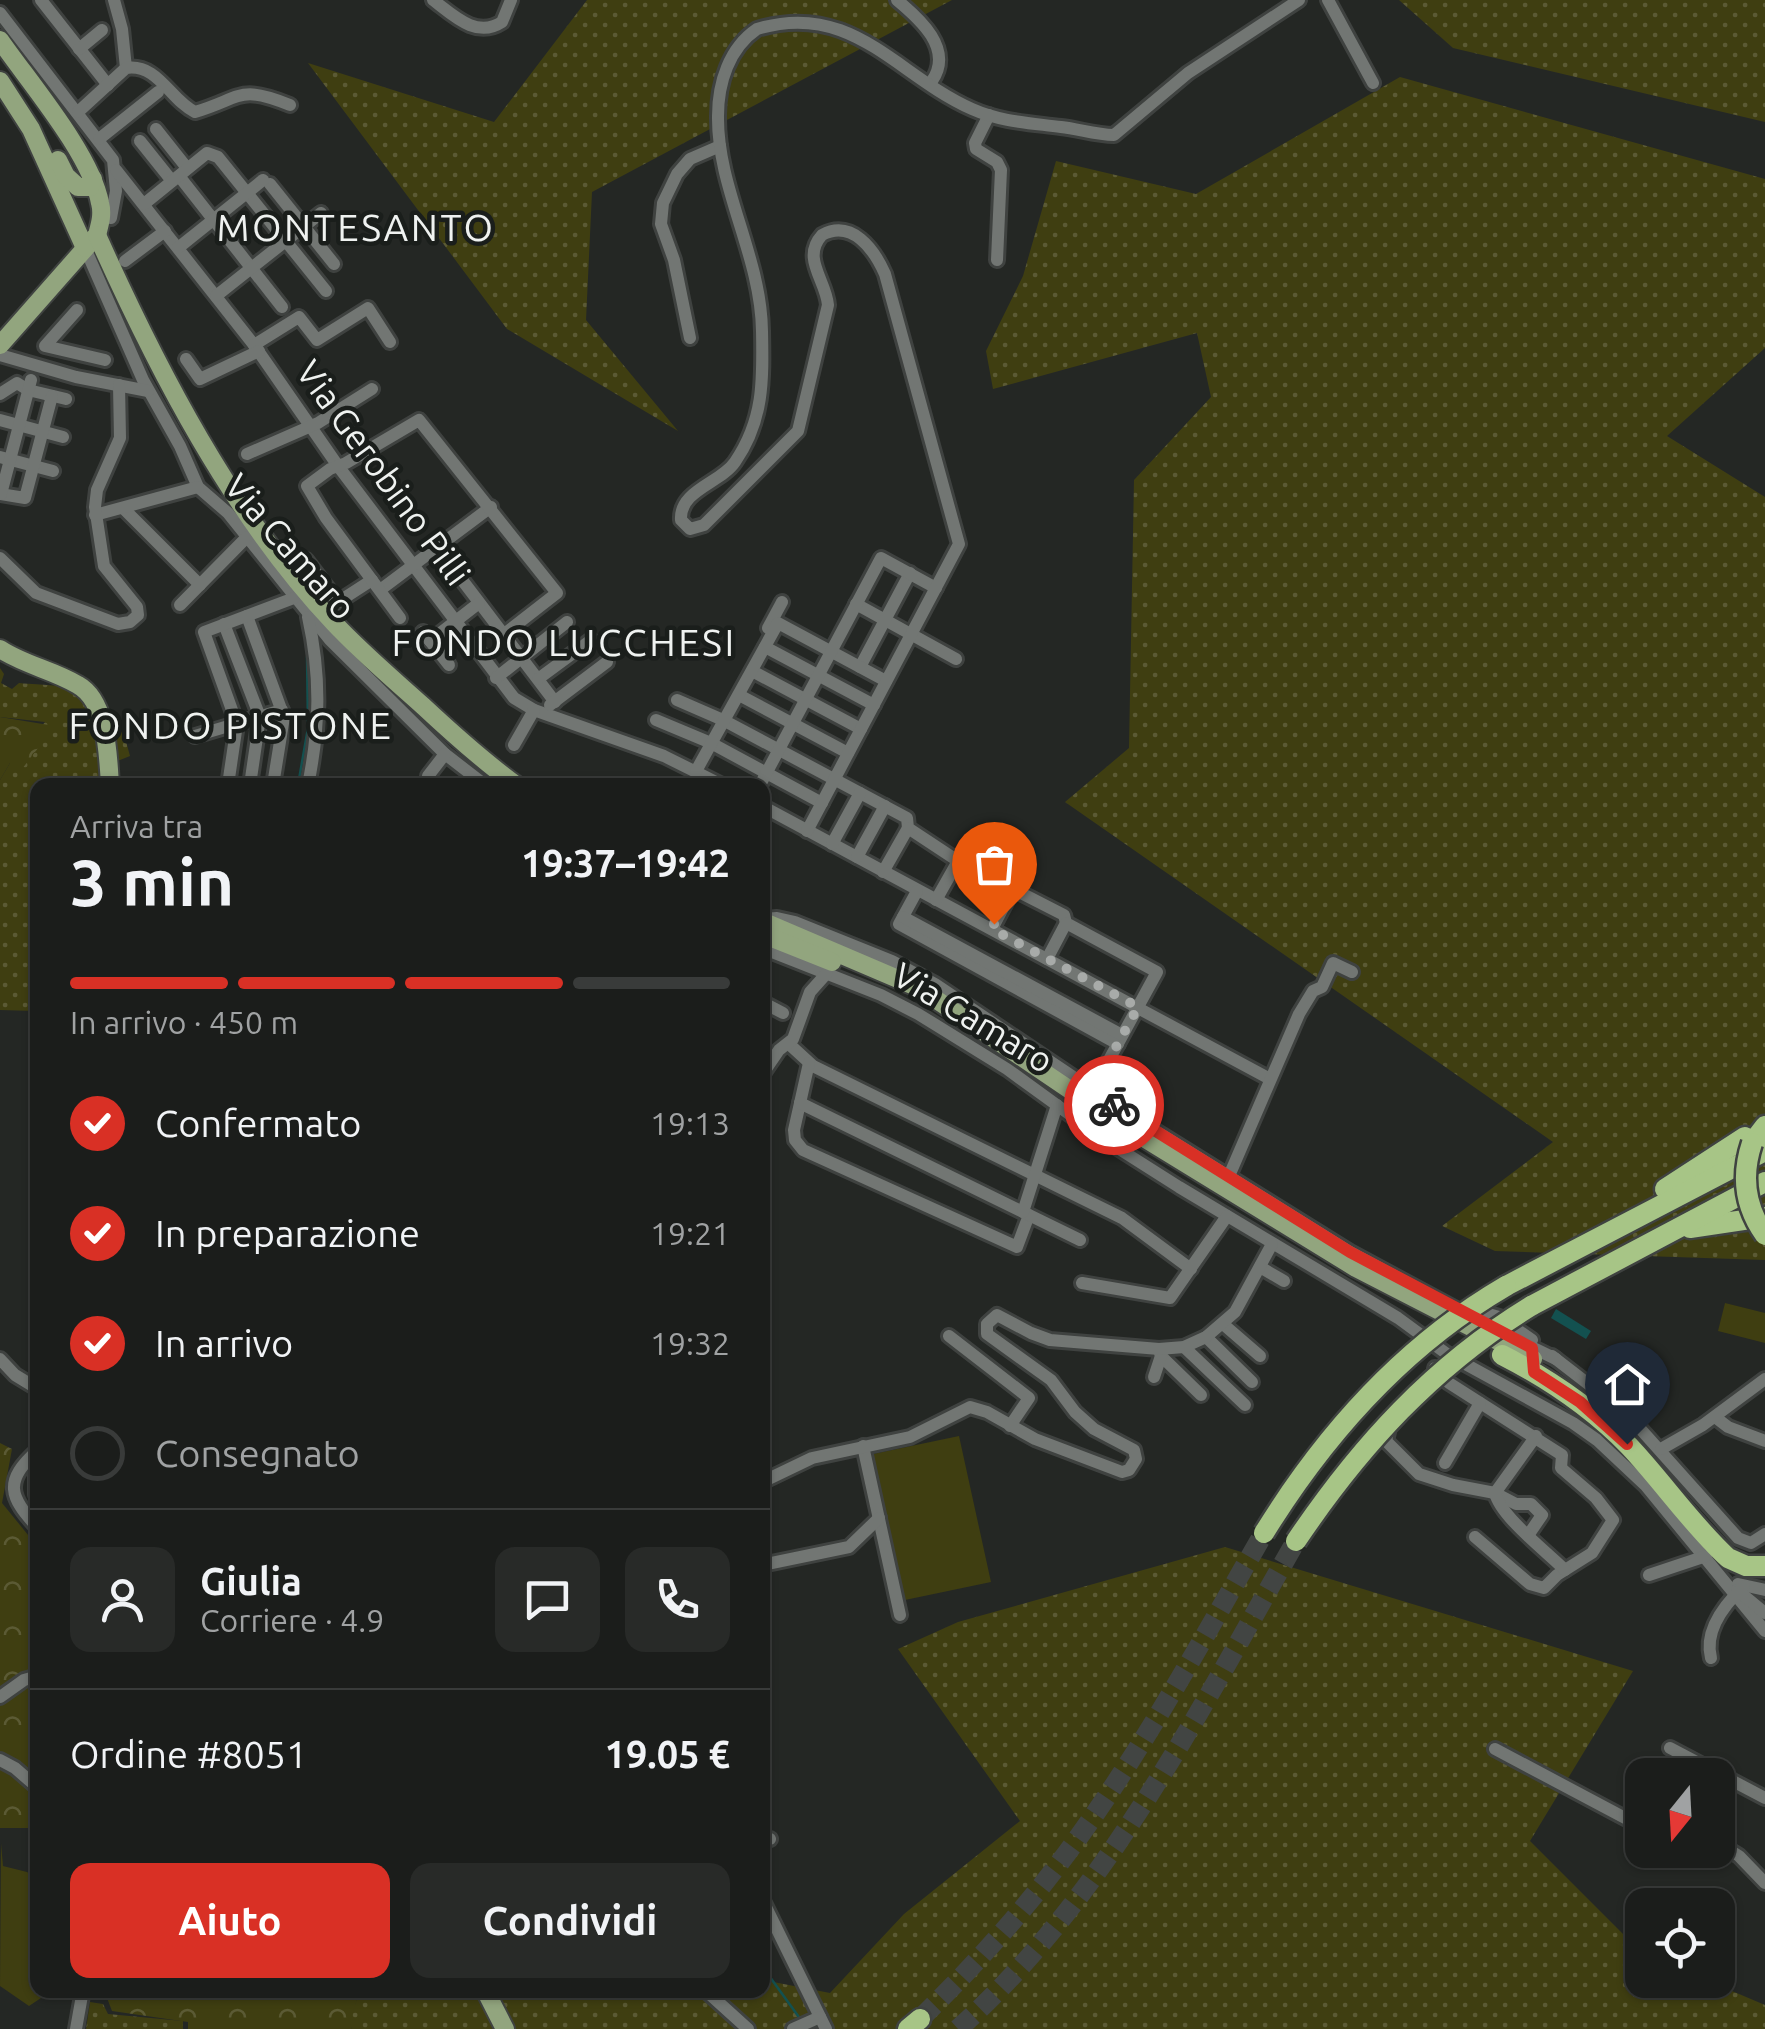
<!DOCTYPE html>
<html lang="it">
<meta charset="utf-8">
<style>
:root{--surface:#1b1d1b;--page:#282a28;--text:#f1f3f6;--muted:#a0a2a3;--line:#393b3a;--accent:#d93025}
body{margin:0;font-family:Ubuntu,sans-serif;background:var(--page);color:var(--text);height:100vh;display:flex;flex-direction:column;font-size:38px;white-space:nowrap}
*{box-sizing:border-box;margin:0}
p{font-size:32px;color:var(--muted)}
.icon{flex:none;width:55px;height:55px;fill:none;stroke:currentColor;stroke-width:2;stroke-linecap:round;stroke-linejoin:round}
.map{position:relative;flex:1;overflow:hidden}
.side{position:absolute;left:30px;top:778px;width:740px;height:1220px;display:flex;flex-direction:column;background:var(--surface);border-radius:20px;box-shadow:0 2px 8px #0004,0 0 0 2px var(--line)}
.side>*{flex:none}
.needle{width:65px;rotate:198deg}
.fabs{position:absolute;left:1625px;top:1758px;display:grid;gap:20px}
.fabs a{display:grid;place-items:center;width:110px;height:110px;border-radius:20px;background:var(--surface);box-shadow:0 2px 8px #0004,0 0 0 2px var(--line);font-size:50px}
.pin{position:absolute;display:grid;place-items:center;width:85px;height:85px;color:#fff;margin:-102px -42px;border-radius:50% 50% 50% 0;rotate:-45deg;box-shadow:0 0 10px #0007}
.pin .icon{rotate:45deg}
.courier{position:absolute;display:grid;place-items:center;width:100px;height:100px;margin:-50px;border:8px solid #d93025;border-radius:50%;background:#fff;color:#222;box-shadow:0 2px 12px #0007}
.overview em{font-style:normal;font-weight:700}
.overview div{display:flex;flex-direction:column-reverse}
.overview{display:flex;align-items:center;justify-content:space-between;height:170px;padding:0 40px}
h1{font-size:65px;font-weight:700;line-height:75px}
.bar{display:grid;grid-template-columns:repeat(4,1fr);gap:15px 10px;align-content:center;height:120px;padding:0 40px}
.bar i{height:12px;border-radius:8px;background:var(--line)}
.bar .selected{background:var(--accent)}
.bar p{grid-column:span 4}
.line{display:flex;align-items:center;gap:25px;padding:0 40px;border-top:2px solid var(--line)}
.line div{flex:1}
.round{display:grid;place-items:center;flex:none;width:105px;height:105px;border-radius:20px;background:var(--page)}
ol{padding:0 40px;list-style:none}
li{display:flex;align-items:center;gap:30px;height:110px}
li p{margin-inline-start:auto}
li .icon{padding:10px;border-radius:50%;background:var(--accent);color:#fff;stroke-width:4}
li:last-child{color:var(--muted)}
li i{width:55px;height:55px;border:5px solid var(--line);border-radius:50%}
.action{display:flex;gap:20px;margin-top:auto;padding:20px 40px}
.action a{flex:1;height:115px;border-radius:20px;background:var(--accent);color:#fff;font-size:40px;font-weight:700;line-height:115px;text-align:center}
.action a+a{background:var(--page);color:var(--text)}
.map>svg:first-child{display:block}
.grass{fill:url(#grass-dots)}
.forest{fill:url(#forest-crowns)}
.park{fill:#3f3e11}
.water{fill:#135150}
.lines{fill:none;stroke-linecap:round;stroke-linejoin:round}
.stream{stroke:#135150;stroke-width:2.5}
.highway-tunnel{stroke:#424543;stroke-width:20;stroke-dasharray:20 10;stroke-linecap:butt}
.minor-casing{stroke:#3f4240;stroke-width:18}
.major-casing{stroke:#3f4240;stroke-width:22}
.highway-casing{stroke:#3f4240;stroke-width:25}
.minor{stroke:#727673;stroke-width:12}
.major{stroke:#92a57e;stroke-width:18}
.highway{stroke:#a7c586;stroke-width:20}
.highway-bridge-casing{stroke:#3f4240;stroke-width:25;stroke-linecap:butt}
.highway-bridge{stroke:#a7c586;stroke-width:20}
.done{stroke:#a8aba9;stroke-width:10;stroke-dasharray:0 18}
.route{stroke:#d93025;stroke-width:12}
.labels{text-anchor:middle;stroke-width:9;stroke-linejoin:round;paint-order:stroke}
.street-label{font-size:35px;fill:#eff2f0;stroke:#1a1e1b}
.neighbourhood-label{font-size:38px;letter-spacing:2.5px;fill:#eff2f0;stroke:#1a1e1b}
</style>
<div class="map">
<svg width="1765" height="2029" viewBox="0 0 1765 2029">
<defs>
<pattern id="grass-dots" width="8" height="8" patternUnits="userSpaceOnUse" patternTransform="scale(2.5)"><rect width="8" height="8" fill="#3f3e11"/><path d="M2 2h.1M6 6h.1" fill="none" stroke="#5b5a34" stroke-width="1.8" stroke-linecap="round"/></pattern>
<pattern id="forest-crowns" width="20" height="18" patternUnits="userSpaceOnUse" patternTransform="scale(2.5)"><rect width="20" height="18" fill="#3f3e11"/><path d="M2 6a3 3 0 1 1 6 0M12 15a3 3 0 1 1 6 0" fill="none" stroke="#5b5a34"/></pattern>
</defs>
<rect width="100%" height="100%" fill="#242724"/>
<!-- grass -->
<g class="grass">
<polygon points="587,0 952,0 592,192 586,320 678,431 507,329 308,63 494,122"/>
<polygon points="1399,0 1765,0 1765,122 1453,48"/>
<polygon points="1400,77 1765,179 1765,348 1667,436 1765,497 1765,1260 1495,1251 1442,1226 1553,1142 1065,802 1129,748 1134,480 1211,397 1197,333 993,389 986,351 1023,276 1056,161 1196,194"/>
<path d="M0 668 4 674 1 683 12 689 19 683C71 688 74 679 99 729L122 727 130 756 115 762 120 785H38L37 1015 35 1011 0 1010V780L10 763 45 722 0 717Z"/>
<polygon points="1225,1547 1633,1671 1530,1841 1642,1953 1642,1980 1706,1980 1765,2005 1765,2029 352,2029 349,2022 360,1990 762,1990 763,1980 830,1993 904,1914 1020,1821 898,1649 958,1622"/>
<polygon points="90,2002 103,2004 108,2014 183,2021 183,2029 86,2029"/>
</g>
<!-- forest -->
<g class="forest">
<polygon points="0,717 55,726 22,769 10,763 0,780"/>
<polygon points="0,1443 12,1449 2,1503 37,1546 37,1828 0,1828"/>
<polygon points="104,1990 360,1990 350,2022 352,2029 188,2029 188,2022 112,2011"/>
</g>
<!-- park -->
<g class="park">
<polygon points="1725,1303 1765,1313 1765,1343 1718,1331"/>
<polygon points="959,1436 991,1582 905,1600 873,1454"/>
<polygon points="1,1843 3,1866 27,1872 37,1880 38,1990 53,1990 29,2006 0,1986"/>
</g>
<!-- water -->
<polygon class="water" points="1556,1309 1591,1331 1586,1339 1551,1318"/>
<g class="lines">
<!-- stream -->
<g class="stream">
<polyline points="298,785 308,728 307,657"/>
<polyline points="762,1966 801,2020"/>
</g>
<!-- highway-tunnel -->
<g class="highway-tunnel">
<path d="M920 2019C973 1967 1023 1912 1067 1853 1142 1752 1201 1641 1264 1533"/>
<path d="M958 2029C1107 1896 1198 1712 1296 1541"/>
</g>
<!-- minor casing -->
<g class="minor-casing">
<g id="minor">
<polyline points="41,0 108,85"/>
<polyline points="114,0 122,29 126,68"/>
<path d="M433 0C453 15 476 39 502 22L511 0"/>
<path d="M897 0C920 19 954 49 932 81"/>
<polyline points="1328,0 1373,83"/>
<polyline points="0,13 113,160 116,191 111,218"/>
<polyline points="79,49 102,30"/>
<path d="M78 112 126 68C158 63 170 100 195 112 242 98 238 84 290 105"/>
<polyline points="989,115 975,143 976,149 997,162 1001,170 997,260"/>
<polyline points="156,129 187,168"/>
<polyline points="99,139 158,92"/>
<polyline points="140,141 172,181"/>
<polyline points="116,170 254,345 338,466 514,698 534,710 664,756 722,785"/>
<polyline points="179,176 282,307"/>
<polyline points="270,184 334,264"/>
<polyline points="144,204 207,153 218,157 326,291"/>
<polyline points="85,248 143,380 180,446 198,487 228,513 330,640 445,754 485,785"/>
<polyline points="178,248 263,180"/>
<polyline points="125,261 165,231"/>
<polyline points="216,296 321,213"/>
<polyline points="77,310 45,346 105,360"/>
<polyline points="690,338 674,260 661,224 663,203 677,174 690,159 720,146"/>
<polyline points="254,345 299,317 317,340 368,308 390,342"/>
<polyline points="0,355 76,377 148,391"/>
<polyline points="186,359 200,379 259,351"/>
<polyline points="0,394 17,383 28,390 66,399"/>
<polyline points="0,420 63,437"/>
<polyline points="247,454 318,423 372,389"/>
<polyline points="0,457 53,471"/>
<polyline points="0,494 25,498 52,396"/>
<polyline points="1,494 31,380"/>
<polyline points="123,508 200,585"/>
<polyline points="95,515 198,487"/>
<polyline points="437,547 555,702"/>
<polyline points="0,558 36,593 118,624 130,622 138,615 137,607 104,566 95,507 97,490 120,438 119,385"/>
<polyline points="306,560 338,602 372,580"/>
<polyline points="380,590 491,507"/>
<polyline points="856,604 956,659"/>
<polyline points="180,605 247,537"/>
<polyline points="247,616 284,717 273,785"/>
<path d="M308 617C321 675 320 727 308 785"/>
<polyline points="400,618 326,518 307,486 330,469 346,463 419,420 557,593 503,635"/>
<polyline points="224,624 260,717 250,785"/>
<polyline points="768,628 782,602"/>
<polyline points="423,632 449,665"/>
<polyline points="430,641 479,603"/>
<polyline points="765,647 874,705"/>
<polyline points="860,667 910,573"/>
<polyline points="752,671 861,729"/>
<polyline points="496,678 567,622"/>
<polyline points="538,679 591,640"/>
<polyline points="739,695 848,753"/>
<polyline points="677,700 723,720 907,818 908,828 958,861 1064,915 1066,923 1157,972 1092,1091"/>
<polyline points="550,705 607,662"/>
<polyline points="656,720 711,743 822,803"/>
<polyline points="195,736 282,710"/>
<polyline points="514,745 534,710"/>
<polyline points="696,771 778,623 886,681"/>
<polyline points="228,785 237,724 204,632 294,598"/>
<polyline points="428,785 428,776 445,754"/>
<polyline points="760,785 881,558 936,588"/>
<polyline points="762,806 1270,1079"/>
<path d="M807 831 959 544 885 274C874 249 852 219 822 235 801 258 826 280 828 305L798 431 704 525 690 529 681 520C679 490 721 483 735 462 764 420 763 380 762 331 761 256 717 188 718 116 718 83 729 48 757 29 852 0 897 76 972 109 1001 122 1031 123 1061 127 1079 129 1096 135 1114 135L1188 73 1299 0"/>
<polyline points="832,844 860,793"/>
<polyline points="857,857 885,806"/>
<polyline points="883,872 908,828"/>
<polyline points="917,891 899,924 1118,1044"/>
<polyline points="936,900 958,861"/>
<polyline points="903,917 1122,1035"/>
<polyline points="763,919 777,918 795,922 892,961 935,984 1130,1115 1350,1252 1469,1316"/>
<polyline points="992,929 1013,889"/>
<polyline points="762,948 881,995 918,1014 1007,1069 1105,1140 1179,1187 1398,1318 1447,1354 1573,1423 1597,1440 1646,1486 1765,1631"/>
<polyline points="1047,959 1066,923"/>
<polyline points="762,1002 783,1013"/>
<polyline points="789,1044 813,1066 1122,1218 1191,1269"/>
<polyline points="809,1063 794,1130 795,1140 803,1150 1017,1247 1029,1215"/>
<polyline points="762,1075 779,1050 793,1039 810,992 827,973"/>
<polyline points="800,1103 1080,1240"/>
<polyline points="1229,1176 1299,1014 1313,991 1322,987 1333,963 1352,972"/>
<polyline points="1023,1212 1057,1105"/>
<polyline points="1260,1267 1284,1281"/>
<polyline points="1082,1283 1170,1298 1227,1216"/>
<polyline points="1471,1309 1499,1317 1532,1340"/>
<polyline points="1223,1324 1260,1356"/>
<polyline points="1496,1330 1556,1359"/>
<polyline points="949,1336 1029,1398 1010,1426"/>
<polyline points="1206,1337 1252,1382"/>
<polyline points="1184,1347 1245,1405"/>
<polyline points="1159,1349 1161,1356 1201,1395"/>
<polyline points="1552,1356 1627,1414 1738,1538 1751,1543 1765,1534"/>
<polyline points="0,1359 15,1375 38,1389"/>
<polyline points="1435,1368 1449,1383 1562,1455 1561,1468 1596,1498 1613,1520 1592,1553 1557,1575 1544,1588 1530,1584 1475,1537"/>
<polyline points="1154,1377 1161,1356"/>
<polyline points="1715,1417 1728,1427 1765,1441"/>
<polyline points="1389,1427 1386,1441 1419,1474 1453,1485 1495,1493 1516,1504 1531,1504 1542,1515 1529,1534"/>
<path d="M1536 1436 1495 1493C1501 1517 1546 1551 1565 1570"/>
<polyline points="863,1446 900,1615"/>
<polyline points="1661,1449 1703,1425 1765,1379"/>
<path d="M38 1450C3 1481 9 1497 38 1528"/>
<polyline points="1445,1463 1480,1403"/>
<polyline points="762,1482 812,1458 910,1437 970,1407 987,1412 1035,1439 1122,1472 1129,1470 1136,1459 1134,1450 1094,1429 1075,1412 1051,1380 987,1334 987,1324 997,1315 1031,1333 1050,1340 1159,1349 1184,1347 1206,1337 1235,1312 1272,1244"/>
<polyline points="762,1565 849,1547 879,1518"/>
<polyline points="1649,1575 1706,1556"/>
<polyline points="1738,1584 1765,1590"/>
<polyline points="1737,1590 1765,1613"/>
<path d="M1711 1658C1704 1631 1725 1604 1744 1586"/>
<polyline points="0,1697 24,1680 38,1676"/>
<polyline points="1670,1748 1765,1798"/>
<polyline points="1495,1749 1642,1827"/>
<polyline points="0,1760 15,1768 38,1788"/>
<polyline points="762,1842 770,1839"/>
<polyline points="1718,1843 1739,1856 1765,1883"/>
<polyline points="762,1899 826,2029"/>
<polyline points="705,1990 748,2029"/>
<polyline points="76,2029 83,1990"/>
<polyline points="793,2029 820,2017"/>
</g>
</g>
<!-- major casing -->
<g class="major-casing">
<g id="major">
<path d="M0 40C29 82 91 154 100 203 103 214 100 224 97 235L0 345"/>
<polyline points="0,81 31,129 85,248"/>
<polyline points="58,160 66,176 78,187 90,187 93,179"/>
<path d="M97 235C157 369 232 515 334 623 362 653 393 679 423 706 453 734 483 761 516 785"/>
<path d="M0 649C24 665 53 670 78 685 107 701 108 755 110 785"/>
<polyline points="762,921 919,988 1113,1119 1356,1268 1533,1359"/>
<polyline points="762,934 832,962"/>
<polyline points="38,1475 38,1494"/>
<polyline points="485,1990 505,2029"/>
</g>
</g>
<!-- highway casing -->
<g class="highway-casing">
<g id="highway">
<polyline points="1752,1143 1765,1126"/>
<polyline points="1665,1189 1745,1137"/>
<polyline points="1690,1228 1765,1217"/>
<polyline points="1506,1286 1765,1151"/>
<polyline points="1531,1306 1765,1182"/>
<path d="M1502 1355C1549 1379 1592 1408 1629 1446 1663 1482 1692 1525 1728 1558L1746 1566H1765"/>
<polyline points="908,2029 920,2019"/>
</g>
</g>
<!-- minor -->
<use href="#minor" class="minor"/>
<!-- major -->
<use href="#major" class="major"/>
<!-- highway -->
<use href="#highway" class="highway"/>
<!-- highway-bridge casing -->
<g class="highway-bridge-casing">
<g id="highway-bridge">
<path d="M1752 1143C1741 1176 1745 1207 1765 1235"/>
<path d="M1264 1533C1325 1434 1405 1345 1506 1286"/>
<path d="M1296 1541C1360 1446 1433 1366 1531 1306"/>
</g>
</g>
<!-- highway-bridge -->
<use href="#highway-bridge" class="highway-bridge"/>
</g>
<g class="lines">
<!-- done -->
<polyline class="done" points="994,924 992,929 1138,1007 1092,1091 1114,1105"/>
<!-- route -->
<polyline class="route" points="1114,1105 1350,1252 1532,1348 1534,1372 1580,1402 1627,1444"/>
</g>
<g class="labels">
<!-- street labels -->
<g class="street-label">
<text transform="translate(383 473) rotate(54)" y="12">Via Gerobino Pilli</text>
<text transform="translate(290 547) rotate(49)" y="12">Via Camaro</text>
<text transform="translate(973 1018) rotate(31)" y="12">Via Camaro</text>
</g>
<!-- neighbourhood labels -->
<g class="neighbourhood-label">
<text x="356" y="241">MONTESANTO</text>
<text x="564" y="656">FONDO LUCCHESI</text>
<text x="231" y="739">FONDO PISTONE</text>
</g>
</g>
</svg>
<div class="fabs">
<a><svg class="needle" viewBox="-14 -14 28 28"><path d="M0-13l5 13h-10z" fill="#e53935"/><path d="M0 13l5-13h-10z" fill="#a0a2a3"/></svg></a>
<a><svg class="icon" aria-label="locate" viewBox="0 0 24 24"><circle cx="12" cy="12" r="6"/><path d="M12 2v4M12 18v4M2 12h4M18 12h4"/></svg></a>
</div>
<div class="pin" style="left:994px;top:924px;background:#ea580c"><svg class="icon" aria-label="bag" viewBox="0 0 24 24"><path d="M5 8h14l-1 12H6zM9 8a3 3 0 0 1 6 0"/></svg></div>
<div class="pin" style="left:1627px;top:1444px;background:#1f2937"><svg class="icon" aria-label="home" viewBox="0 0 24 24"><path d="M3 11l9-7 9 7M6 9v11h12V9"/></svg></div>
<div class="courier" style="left:1114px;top:1105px"><svg class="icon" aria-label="bike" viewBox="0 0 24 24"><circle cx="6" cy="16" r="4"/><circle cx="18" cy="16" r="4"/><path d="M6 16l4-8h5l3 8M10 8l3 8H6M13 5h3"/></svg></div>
<section class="side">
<div class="overview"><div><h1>3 min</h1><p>Arriva tra</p></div><em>19:37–19:42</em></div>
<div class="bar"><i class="selected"></i><i class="selected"></i><i class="selected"></i><i></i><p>In arrivo · 450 m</p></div>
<ol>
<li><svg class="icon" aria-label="check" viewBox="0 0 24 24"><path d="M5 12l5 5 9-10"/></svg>Confermato<p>19:13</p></li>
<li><svg class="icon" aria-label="check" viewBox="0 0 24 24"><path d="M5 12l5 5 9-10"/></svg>In preparazione<p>19:21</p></li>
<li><svg class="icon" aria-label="check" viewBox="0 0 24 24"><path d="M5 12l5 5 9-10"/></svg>In arrivo<p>19:32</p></li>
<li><i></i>Consegnato</li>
</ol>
<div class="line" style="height:180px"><a class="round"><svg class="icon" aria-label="person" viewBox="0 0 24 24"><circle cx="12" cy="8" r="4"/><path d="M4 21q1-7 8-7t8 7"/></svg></a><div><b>Giulia</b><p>Corriere · 4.9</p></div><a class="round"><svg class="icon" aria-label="chat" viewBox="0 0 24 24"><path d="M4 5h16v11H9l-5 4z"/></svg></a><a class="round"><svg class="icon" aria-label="phone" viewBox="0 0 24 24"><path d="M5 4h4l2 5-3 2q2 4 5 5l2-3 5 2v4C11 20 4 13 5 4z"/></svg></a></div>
<div class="line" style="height:130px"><div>Ordine #8051</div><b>19.05 €</b></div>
<div class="action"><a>Aiuto</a><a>Condividi</a></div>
</section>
</div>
